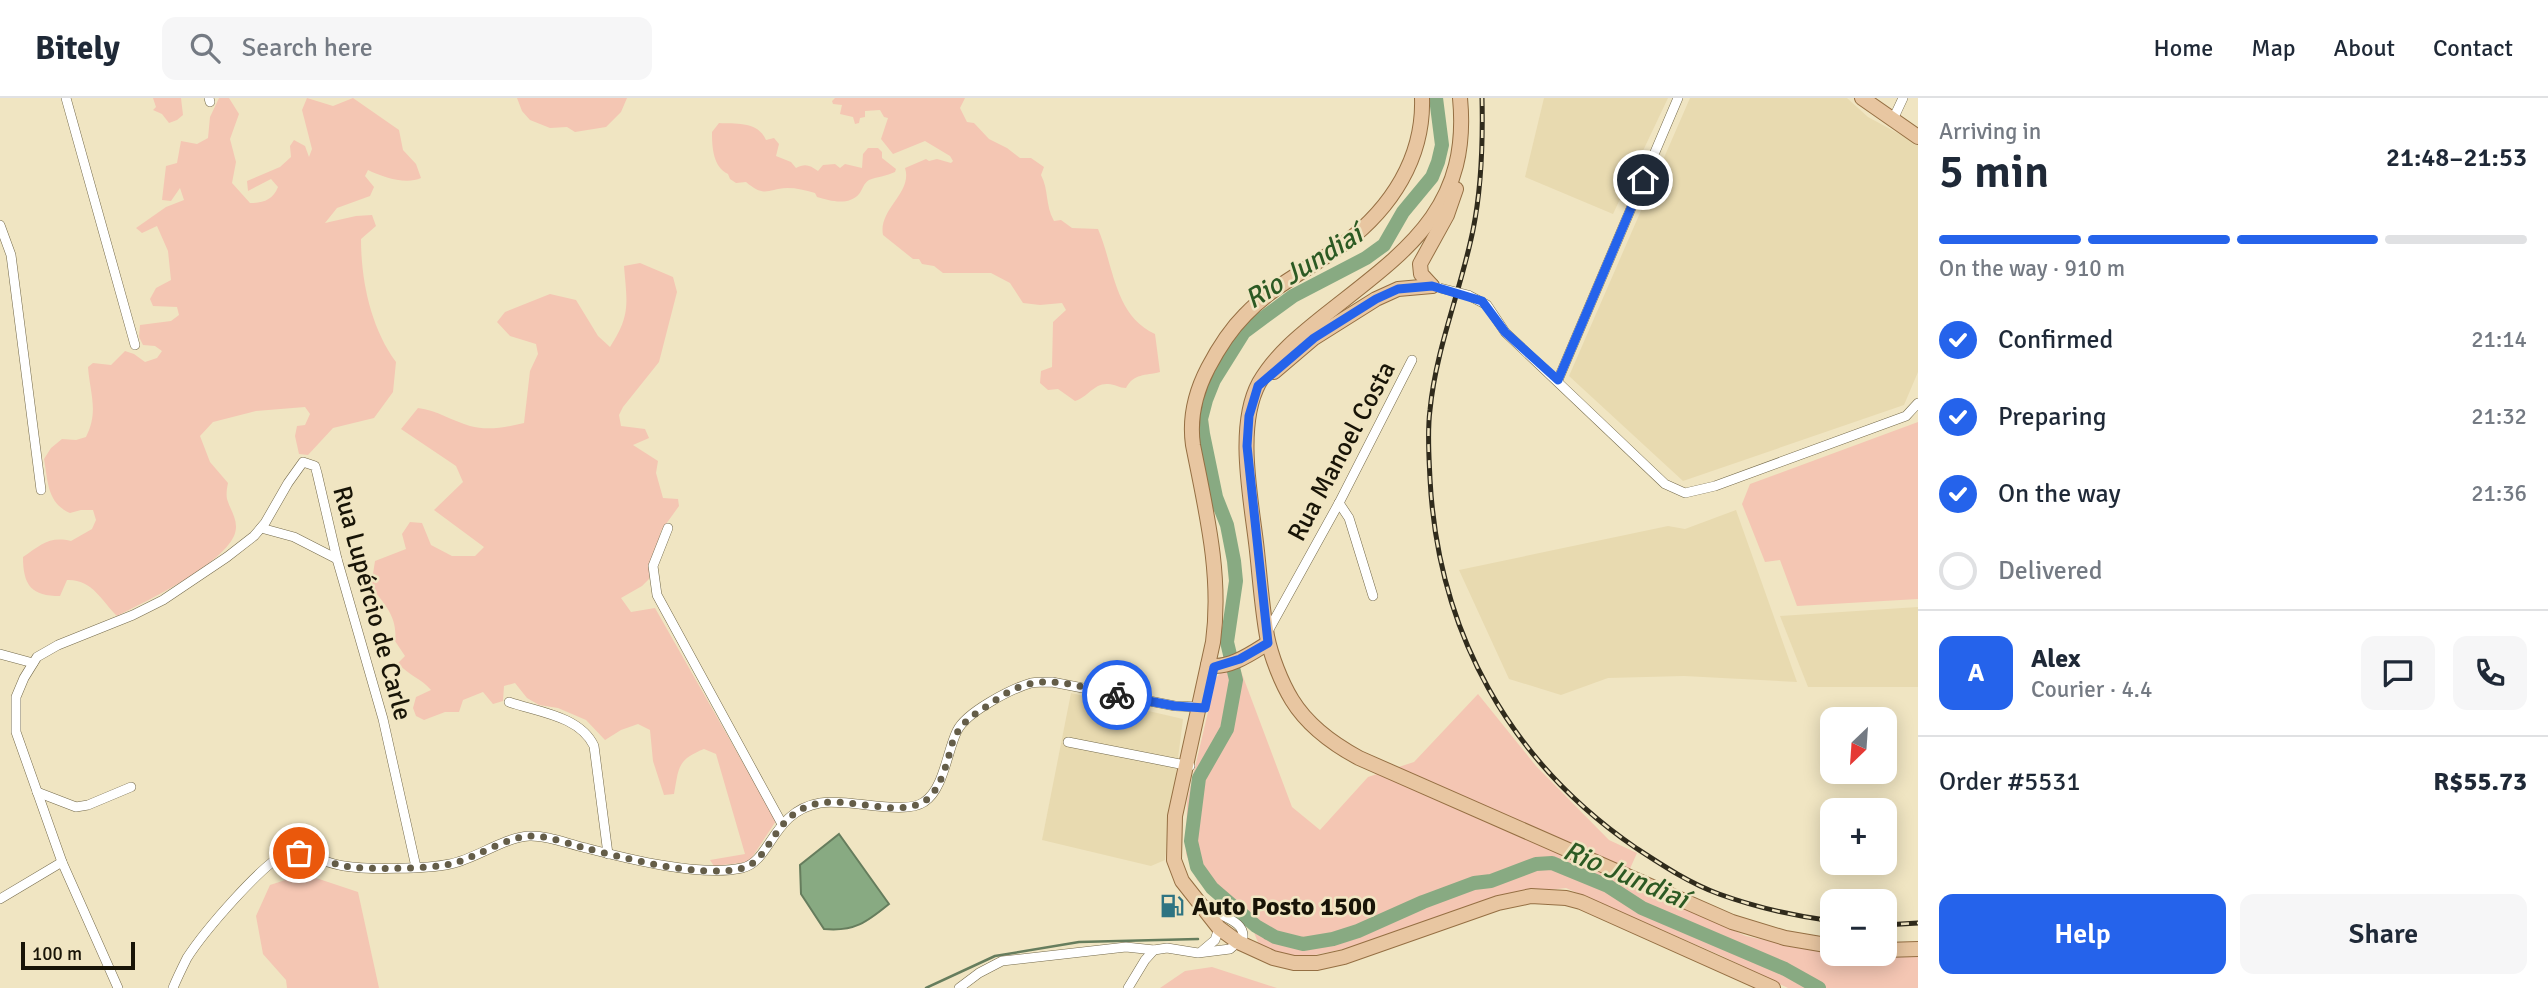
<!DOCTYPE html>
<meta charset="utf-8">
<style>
:root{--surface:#fff;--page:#f6f6f7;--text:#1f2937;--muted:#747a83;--line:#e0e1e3;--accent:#2563eb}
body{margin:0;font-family:Signika,sans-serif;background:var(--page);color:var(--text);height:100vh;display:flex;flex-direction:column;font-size:26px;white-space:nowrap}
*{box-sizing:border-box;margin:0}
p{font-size:23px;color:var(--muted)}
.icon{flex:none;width:38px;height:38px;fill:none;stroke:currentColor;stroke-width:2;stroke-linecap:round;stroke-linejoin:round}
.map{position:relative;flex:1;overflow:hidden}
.sheet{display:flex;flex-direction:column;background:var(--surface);width:630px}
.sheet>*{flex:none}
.needle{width:46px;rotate:205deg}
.buttons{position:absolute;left:1820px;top:609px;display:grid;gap:14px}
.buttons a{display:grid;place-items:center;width:77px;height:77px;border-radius:14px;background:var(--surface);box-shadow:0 4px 18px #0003;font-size:35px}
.scale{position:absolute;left:21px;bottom:18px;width:114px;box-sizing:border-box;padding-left:7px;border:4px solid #181407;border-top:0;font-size:19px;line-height:24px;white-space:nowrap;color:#181407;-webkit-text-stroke:5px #f0e5c2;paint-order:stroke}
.pin{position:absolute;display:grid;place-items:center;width:60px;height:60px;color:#fff;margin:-30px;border:4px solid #fff;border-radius:50%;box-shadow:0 2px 7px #0007}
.courier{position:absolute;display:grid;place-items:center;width:70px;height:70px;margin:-35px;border:5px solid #2563eb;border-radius:50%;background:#fff;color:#222;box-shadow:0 2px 9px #0007}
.headline em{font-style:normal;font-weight:600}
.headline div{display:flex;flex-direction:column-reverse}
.headline{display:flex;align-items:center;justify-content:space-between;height:119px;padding:0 21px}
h1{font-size:46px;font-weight:600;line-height:52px}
.bar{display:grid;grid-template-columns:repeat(4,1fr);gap:10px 7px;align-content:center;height:84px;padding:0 21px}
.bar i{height:9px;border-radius:5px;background:var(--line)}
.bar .on{background:var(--accent)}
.bar p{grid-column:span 4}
.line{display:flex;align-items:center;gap:18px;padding:0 21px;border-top:2px solid var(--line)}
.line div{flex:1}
.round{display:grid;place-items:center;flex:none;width:74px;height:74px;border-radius:14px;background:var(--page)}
ol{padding:0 21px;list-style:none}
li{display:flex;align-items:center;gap:21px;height:77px}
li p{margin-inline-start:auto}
li .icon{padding:7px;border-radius:50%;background:var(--accent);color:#fff;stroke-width:4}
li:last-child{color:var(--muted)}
li i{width:38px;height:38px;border:4px solid var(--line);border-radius:50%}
.action{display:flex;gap:14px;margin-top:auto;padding:14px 21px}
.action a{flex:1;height:80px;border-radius:14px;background:var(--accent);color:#fff;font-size:28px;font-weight:600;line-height:80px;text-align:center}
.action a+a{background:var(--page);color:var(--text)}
header{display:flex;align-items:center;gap:42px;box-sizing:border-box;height:98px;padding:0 35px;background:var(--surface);border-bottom:2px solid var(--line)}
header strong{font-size:33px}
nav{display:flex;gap:38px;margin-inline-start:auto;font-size:24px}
.search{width:490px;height:63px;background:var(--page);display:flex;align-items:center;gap:18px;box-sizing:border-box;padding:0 24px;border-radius:14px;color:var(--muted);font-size:26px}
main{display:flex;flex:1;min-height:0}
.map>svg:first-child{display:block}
.built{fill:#e8dab0}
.green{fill:#f4c6b3}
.water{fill:#88aa82;stroke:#667d5d;stroke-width:2}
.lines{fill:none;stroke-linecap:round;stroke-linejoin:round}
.stream{stroke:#667d5d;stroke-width:2.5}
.river{stroke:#88aa82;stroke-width:14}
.minor-casing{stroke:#746a4b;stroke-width:10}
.primary-casing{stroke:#956f43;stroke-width:16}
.minor{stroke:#fff;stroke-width:9}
.primary{stroke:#e8c6a1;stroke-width:14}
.rail-casing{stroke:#302b1c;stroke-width:5}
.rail{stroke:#f0e5c2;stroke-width:2.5;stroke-dasharray:8;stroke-linecap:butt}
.minor-bridge-casing{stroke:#746a4b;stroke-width:10;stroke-linecap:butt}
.minor-bridge{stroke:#fff;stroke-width:9}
.done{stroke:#645d48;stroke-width:7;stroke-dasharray:0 12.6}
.route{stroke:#2563eb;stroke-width:9}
.labels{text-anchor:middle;stroke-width:5;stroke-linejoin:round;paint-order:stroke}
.street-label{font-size:26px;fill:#181407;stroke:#f0e5c2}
.poi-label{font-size:26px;font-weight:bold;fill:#181407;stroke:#f0e5c2;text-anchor:start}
.water-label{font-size:28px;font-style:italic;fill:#2c5a23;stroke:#f0e5c2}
</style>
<header>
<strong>Bitely</strong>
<div class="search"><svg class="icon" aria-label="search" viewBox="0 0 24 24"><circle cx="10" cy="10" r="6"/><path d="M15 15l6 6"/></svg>Search here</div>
<nav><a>Home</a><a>Map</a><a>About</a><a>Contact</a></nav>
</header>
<main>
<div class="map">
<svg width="1918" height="890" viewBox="0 0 1918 890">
<rect width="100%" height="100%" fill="#f0e5c2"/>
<!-- built -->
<g class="built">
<polygon points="1544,0 1668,0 1613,116 1525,79"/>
<polygon points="1690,0 1847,0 1868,19 1918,46 1918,274 1904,307 1683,383 1569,278"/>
<polygon points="1736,412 1797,584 1684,578 1608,580 1561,597 1509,581 1459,472 1668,428 1685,431"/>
<polygon points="1918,509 1918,589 1808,589 1780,518"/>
<polygon points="1071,595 1183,621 1165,762 1151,768 1042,742"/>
</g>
<!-- green -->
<g class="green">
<polygon points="153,0 181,0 183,17 177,22 169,25 162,16 153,12 156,9"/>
<path d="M219 0H229L239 16 230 41 236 64 232 85 250 105C263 105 273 102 278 89L271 81 248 93 247 83 280 69 291 59 290 48 294 42 305 48 309 59 312 51 302 12 307 0 333 8 353 0 399 32 403 52 416 66 421 80C406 87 382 79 368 72L365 78 374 89 370 98 337 110 325 125 356 118 372 117 376 128 361 141C361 183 371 230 396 264L393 294 374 320 333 330 308 357 299 356 295 338 297 328 305 327 310 316 305 309 256 313 213 324 200 338 210 364 228 385C227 390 226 396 227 401 231 414 240 424 234 438 220 468 147 503 117 518 101 502 92 481 67 482L60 498C32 498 23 488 23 459 41 447 49 438 71 443L92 431 96 422 93 412H81L70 415C47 405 48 383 44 361L51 350 62 341 76 342 86 339C99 313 90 296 88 269L93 265 111 267 125 253 134 256 145 264 157 260 162 253 155 248 143 247 139 239 140 227 171 223 179 217 177 209 153 208 150 201 156 190 171 182 168 153 157 128 142 135 136 130 166 109 184 102 180 90 171 103 162 102 166 68 177 65 181 43 197 46 208 40 210 19Z"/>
<polygon points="517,0 627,0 621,14 606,29 575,34 567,29 550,30 530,22 522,13"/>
<path d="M835 0H965L960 10 967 24 974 25 989 41 1007 50 1020 60H1031L1044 69 1041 77C1049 92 1045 107 1054 123L1061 122 1072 130 1098 131C1114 168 1114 217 1155 236L1160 274C1145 278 1134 275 1126 290 1119 290 1115 286 1108 286 1094 285 1088 299 1075 303L1058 291 1048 292 1040 285 1041 273 1052 269 1053 224 1066 212 1062 205 1040 207 1023 205 1010 185 991 175H943L934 168 922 166 919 161H913L883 137C878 111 913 95 905 70L926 61 929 63 937 61 951 65 953 63 950 58 925 43 893 56 881 41 888 20 884 19 880 12 865 13V19L860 20 859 25 855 26 853 19 840 16 842 7 833 6 832 3Z"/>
<path d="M719 25C736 26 758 23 766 42L774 40 779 46 776 58 791 64 796 70C805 65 810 67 818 73L823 67 835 66 840 70 845 66 862 70 863 56 868 50H878L882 54V60L896 71 895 74C887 78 876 79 869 82 863 86 863 91 859 96 849 108 830 103 817 99L815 95C805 92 797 90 787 90 767 91 765 100 746 84L736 85 730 81 728 76C713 69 712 49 712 34Z"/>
<path d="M640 165 673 179 677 194 659 264 623 309 619 317 621 328 645 331 649 340 633 347 658 363 656 375 663 400 678 401 679 408 661 433 649 481 642 488 621 500 631 514 655 510 776 723 749 764 714 768 710 762 745 756 716 656 704 651C677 662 679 669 674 696L664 697 653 663 650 632 638 626 621 632 605 642 586 622 558 610 539 607 527 600 515 585 504 588 503 603 493 606 483 594 463 602 459 614H445L424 622 416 618 413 610 416 599 431 592C422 581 408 577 398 565L405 558 395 543C398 520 385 506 371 489L375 463 406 451 402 436 410 424 422 425 431 447 452 458H475L484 449 434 412 463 384 456 368 401 331 418 310C437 312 452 323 470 328 488 333 507 329 524 325L530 273 538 256 536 246 510 238 497 224 505 214 550 196 576 202 598 238 610 249C631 217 627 205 624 168Z"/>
<polygon points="1918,324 1918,501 1797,508 1780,462 1765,464 1742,406 1750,386"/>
<polygon points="1239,568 1292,709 1320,732 1368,679 1414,664 1478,596 1536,668 1609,742 1637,755 1624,784 1746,838 1845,859 1918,857 1918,890 1788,890 1722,858 1566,790 1496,798 1348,850 1296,861 1259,847 1253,832 1197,782 1186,756 1187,703 1216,580 1221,574"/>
<polygon points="304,776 358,794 379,890 287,890 286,882 263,856 256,818 270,787"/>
<polygon points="1212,869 1277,890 1160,890 1185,873"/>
</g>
<!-- water -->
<path class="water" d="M839 736 889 806C867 824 854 834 824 831L801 796 800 767Z"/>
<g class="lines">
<!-- stream -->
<g class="stream">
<polyline points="1265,840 1275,839"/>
<polyline points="926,890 995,858 1079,844 1198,841"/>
</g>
<!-- river -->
<polyline class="river" points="1436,0 1442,47 1438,64 1432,79 1403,114 1384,147 1366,160 1293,198 1244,234 1214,282 1206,302 1201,321 1203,336 1216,399 1227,427 1234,463 1236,483 1227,544 1236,582 1227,631 1199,680 1191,743 1197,769 1212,790 1256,828 1275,839 1303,846 1333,841 1358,833 1423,804 1474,785 1491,783 1536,766 1552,765 1608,788 1642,810 1785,871 1819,890"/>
<!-- minor casing -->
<g class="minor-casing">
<g id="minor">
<polyline points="66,0 135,247"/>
<polyline points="209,0 210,4"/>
<polyline points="1896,15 1903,0"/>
<polyline points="0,127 11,157 41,392"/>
<polyline points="1468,197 1487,207 1505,234 1665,386 1685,395 1715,388 1906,318 1918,305"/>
<polyline points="1558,282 1678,0"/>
<polyline points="1339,405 1349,420 1373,498"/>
<polyline points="261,430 294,439 337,461"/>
<polyline points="668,430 653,468 657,497 782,726"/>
<polyline points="1267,535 1339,405 1412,262"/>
<polyline points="0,556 33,565"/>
<path d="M509 604C538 614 580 618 594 648L608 756"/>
<polyline points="1068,644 1190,668"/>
<polyline points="37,694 76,709 88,707 131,689"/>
<polyline points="0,801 62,764"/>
<polyline points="1202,853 1215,842 1219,830"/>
<polyline points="118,890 62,764 16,634 16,599 24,580 37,559 58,547 133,517 163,502 227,459 254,438 265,425 288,385 303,364 315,368 317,375 337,461 383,621 416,769"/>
<path d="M173 890C177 880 182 870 187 860 203 835 262 765 288 754 308 755 325 765 344 768 367 772 427 771 450 766 476 761 502 740 529 738 547 737 568 746 586 750 628 761 700 779 742 770 771 764 772 713 820 705 848 700 904 718 924 704 944 691 947 653 957 633 966 614 1011 591 1031 585 1038 584 1045 584 1052 584L1175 608 1201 609"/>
<path d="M959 890 979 875 1002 863 1126 849 1154 852 1167 850 1198 855 1230 851 1243 839C1244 821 1218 820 1208 807"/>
<polyline points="1128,890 1145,862 1154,852"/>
</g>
</g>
<!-- primary casing -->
<g class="primary-casing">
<g id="primary">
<path d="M1422 0C1424 60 1391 110 1345 145 1312 170 1273 187 1245 217 1230 232 1218 251 1208 270 1195 295 1189 319 1193 347 1206 413 1222 477 1213 544L1175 718 1174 762 1182 783 1219 830 1238 844 1273 860 1294 865H1317L1344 859 1498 805 1531 798 1566 800 1581 804 1773 890"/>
<path d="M1460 0C1471 113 1403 155 1325 217 1300 237 1275 257 1259 285 1235 330 1252 405 1257 453 1260 481 1262 510 1267 538 1271 558 1281 584 1292 602 1308 628 1333 646 1359 660L1732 824 1785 840 1832 848"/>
<polyline points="1862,0 1918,39"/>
<polyline points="1432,188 1421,176 1420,166 1447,117 1456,91"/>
<polyline points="1274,274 1314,240 1376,201 1398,191 1432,188"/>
<path d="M1208 567C1228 572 1252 555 1268 545"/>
<polyline points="1885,852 1918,851"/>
</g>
</g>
<!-- minor -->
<use href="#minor" class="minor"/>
<!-- primary -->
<use href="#primary" class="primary"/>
<!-- rail casing -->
<g class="rail-casing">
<g id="rail">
<path d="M1482 0C1483 44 1482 88 1473 132 1461 192 1436 250 1430 312 1427 335 1429 358 1430 381 1438 534 1509 663 1636 750 1662 767 1689 785 1719 796 1755 809 1794 818 1832 823"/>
<polyline points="1885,827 1918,825"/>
</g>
</g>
<!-- rail -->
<use href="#rail" class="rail"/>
<!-- minor-bridge casing -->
<g class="minor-bridge-casing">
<polyline id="minor-bridge" points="1440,190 1468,197"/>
</g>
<!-- minor-bridge -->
<use href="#minor-bridge" class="minor-bridge"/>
</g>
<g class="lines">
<!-- done -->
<path class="done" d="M299 755C314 758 329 765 344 768 366 772 434 771 455 765 478 758 507 739 530 738 546 737 565 745 581 749 625 760 700 781 743 770 772 762 773 712 821 705 852 700 895 718 921 705 940 697 947 664 952 646 959 626 970 619 987 608 1001 598 1016 588 1034 585 1059 580 1092 592 1117 597"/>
<!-- route -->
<polyline class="route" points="1117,597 1175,608 1205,610 1214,569 1240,561 1268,545 1247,348 1249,318 1258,288 1314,240 1376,201 1398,191 1432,188 1482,203 1505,234 1558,282 1643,82"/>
</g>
<!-- icons -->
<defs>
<g id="fuel-bare" transform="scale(1.89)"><path d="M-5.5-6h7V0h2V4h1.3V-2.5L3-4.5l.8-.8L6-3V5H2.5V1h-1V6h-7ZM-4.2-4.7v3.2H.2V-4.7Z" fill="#2e7482" stroke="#f0e5c2" stroke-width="2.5" paint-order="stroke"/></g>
</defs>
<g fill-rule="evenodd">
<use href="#fuel-bare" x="1172" y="808"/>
</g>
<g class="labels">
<!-- street labels -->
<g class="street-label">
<text transform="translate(1341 353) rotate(-62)" y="9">Rua Manoel Costa</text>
<text transform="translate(373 505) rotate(75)" y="9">Rua Lupércio de Carle</text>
</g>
<!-- poi labels -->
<g class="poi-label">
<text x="1192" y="817">Auto Posto 1500</text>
</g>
<!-- water labels -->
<g class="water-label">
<text transform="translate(1303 168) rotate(-32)" y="10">Rio Jundiaí</text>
<text transform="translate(1626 776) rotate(23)" y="10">Rio Jundiaí</text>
</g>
</g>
</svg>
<div class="buttons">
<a><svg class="needle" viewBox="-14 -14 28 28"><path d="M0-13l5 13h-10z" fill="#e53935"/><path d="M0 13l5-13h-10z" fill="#747a83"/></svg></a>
<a>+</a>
<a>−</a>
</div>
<div class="scale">100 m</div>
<div class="pin" style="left:299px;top:755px;background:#ea580c"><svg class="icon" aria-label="bag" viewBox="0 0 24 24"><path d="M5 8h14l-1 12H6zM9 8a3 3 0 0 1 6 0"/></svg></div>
<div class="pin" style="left:1643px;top:82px;background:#1f2937"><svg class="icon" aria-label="home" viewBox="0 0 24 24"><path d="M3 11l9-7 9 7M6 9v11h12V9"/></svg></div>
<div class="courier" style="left:1117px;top:597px"><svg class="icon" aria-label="bike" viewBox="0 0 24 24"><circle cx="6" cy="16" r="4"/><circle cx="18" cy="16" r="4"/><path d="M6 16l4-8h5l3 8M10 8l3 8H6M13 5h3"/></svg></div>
</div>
<section class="sheet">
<div class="headline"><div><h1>5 min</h1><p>Arriving in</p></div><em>21:48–21:53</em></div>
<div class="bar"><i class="on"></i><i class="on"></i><i class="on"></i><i></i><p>On the way · 910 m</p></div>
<ol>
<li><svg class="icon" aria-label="check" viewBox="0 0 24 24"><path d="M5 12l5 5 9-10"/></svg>Confirmed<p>21:14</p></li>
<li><svg class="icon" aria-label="check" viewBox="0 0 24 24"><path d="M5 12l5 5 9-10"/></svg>Preparing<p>21:32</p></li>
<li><svg class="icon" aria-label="check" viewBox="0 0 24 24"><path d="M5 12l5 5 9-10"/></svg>On the way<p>21:36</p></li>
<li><i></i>Delivered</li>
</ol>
<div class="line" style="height:126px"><b class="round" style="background:var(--accent);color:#fff">A</b><div><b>Alex</b><p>Courier · 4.4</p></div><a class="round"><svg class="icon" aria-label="chat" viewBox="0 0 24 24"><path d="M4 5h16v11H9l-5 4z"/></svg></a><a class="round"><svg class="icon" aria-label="phone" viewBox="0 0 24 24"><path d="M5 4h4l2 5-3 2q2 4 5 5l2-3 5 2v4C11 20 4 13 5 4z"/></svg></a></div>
<div class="line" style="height:91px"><div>Order #5531</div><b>R$55.73</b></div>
<div class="action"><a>Help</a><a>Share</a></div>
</section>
</main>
